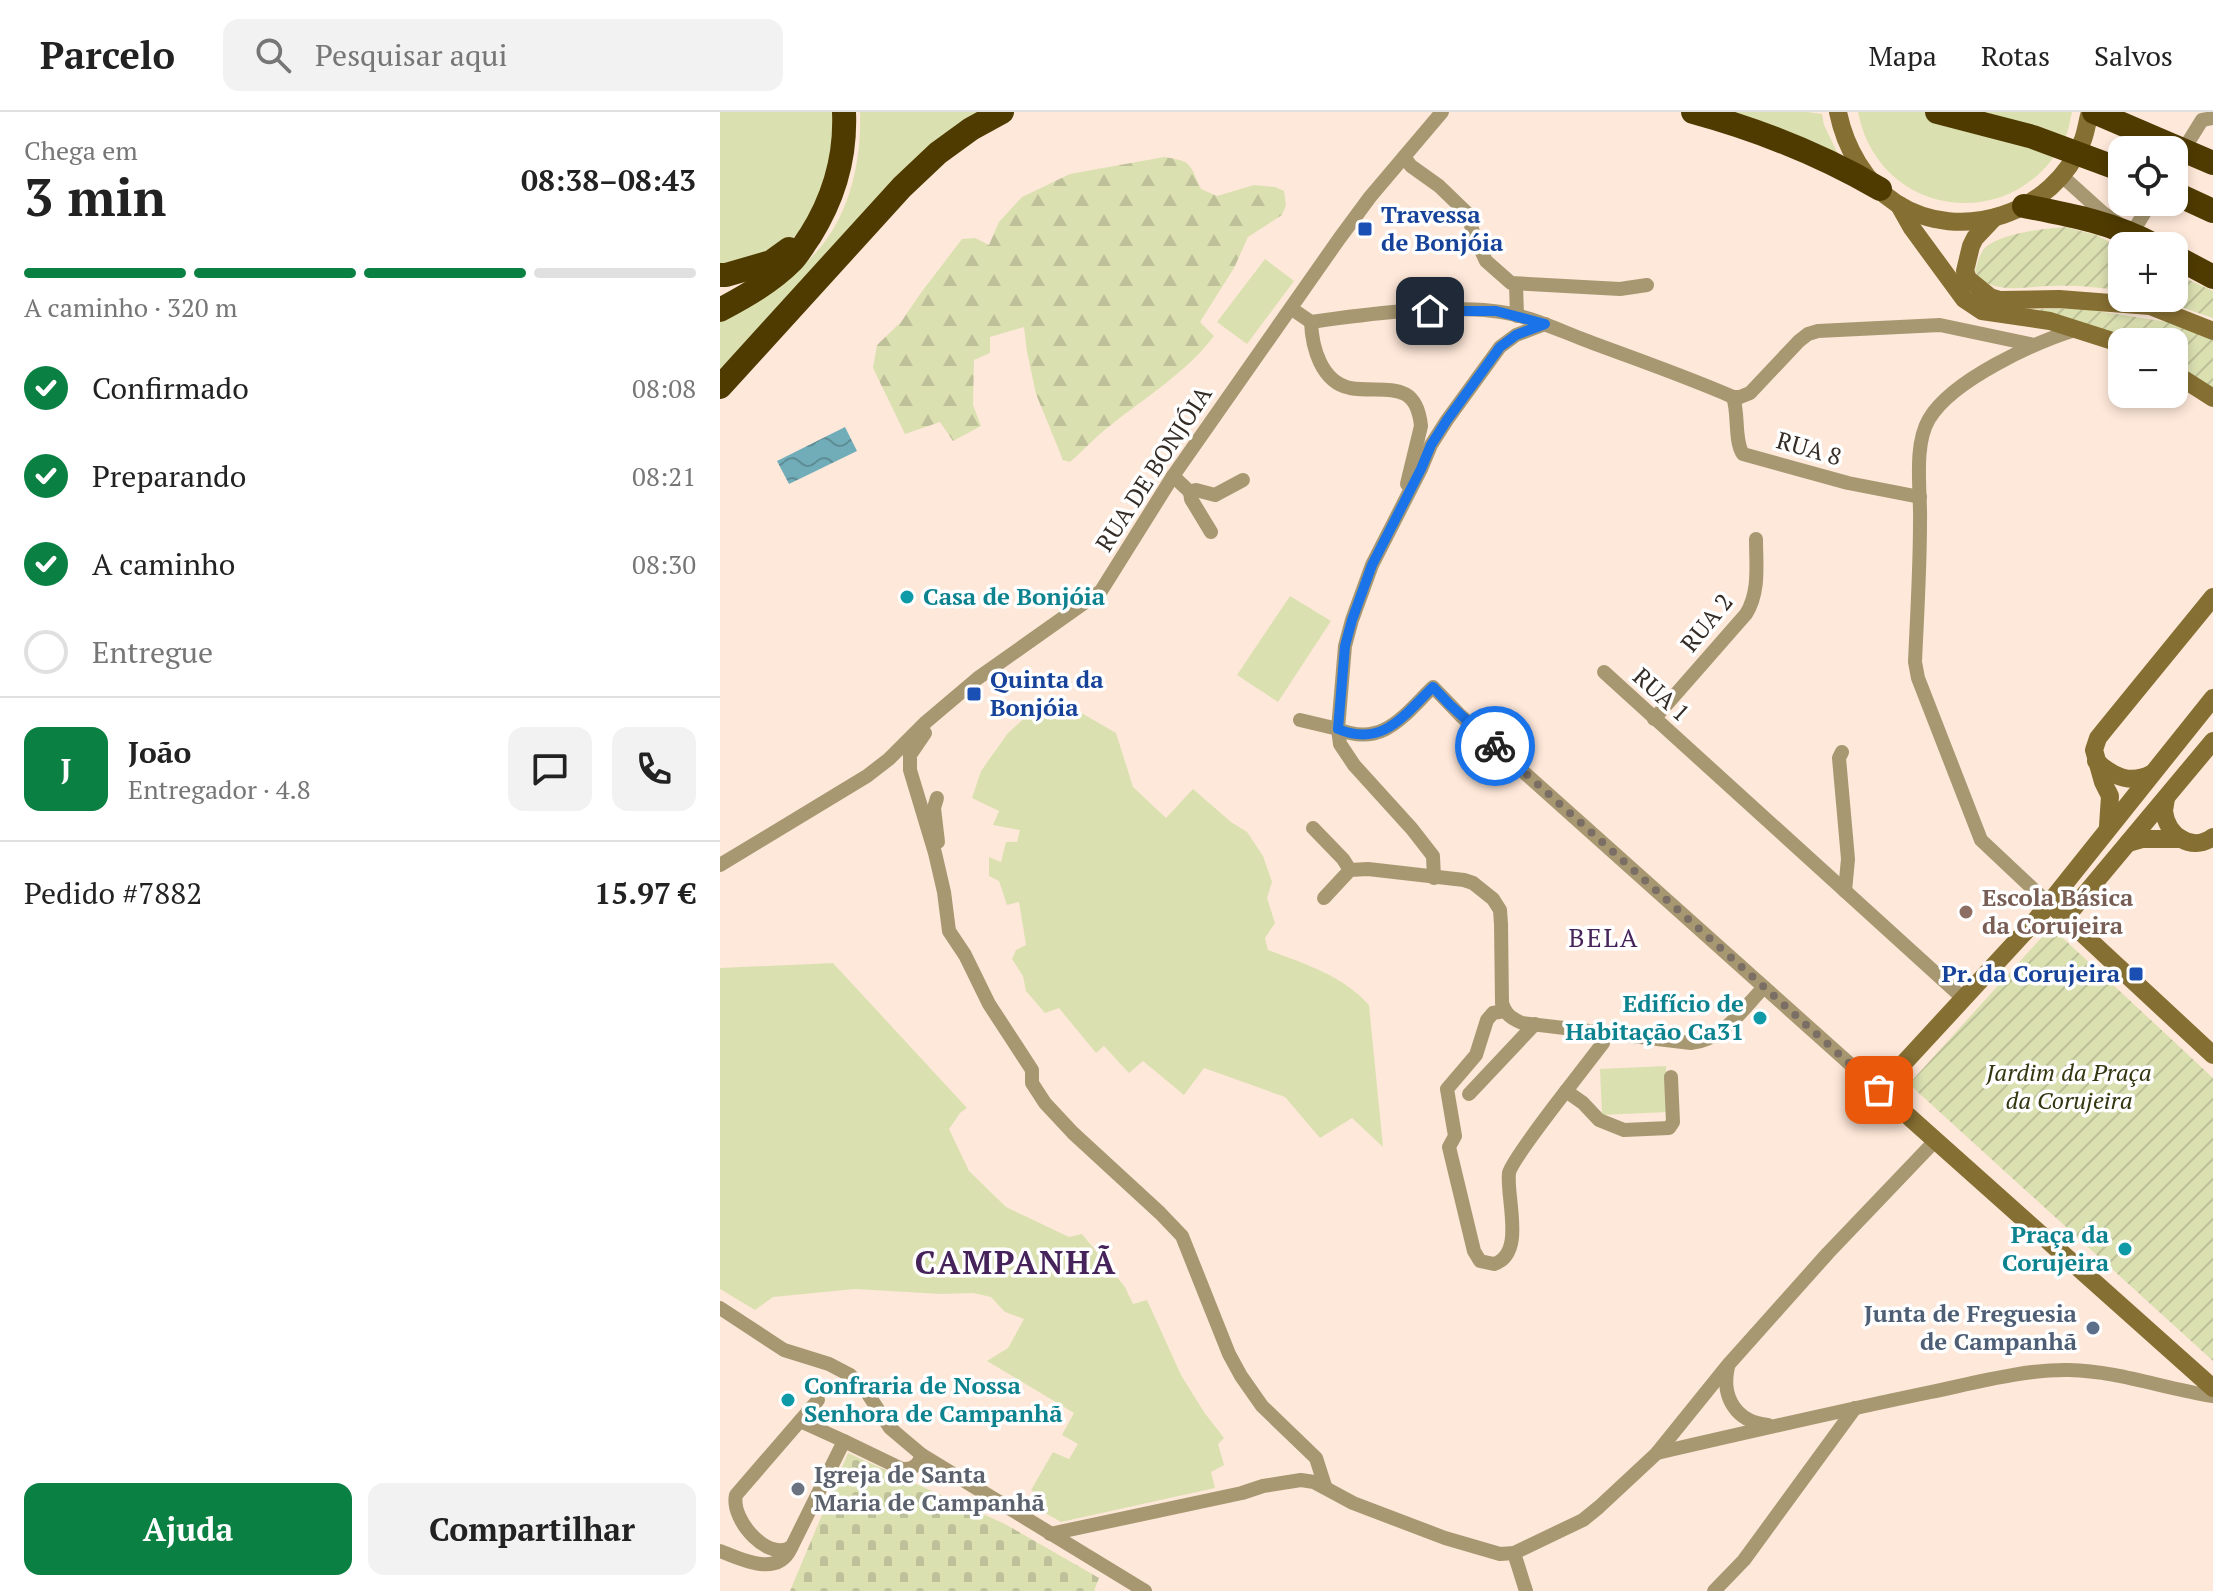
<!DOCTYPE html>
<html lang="pt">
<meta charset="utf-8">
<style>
:root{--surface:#fff;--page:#f2f2f2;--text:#222;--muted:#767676;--line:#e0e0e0;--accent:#0b8043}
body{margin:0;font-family:"PT Serif",serif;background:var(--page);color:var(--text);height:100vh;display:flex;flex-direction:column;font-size:30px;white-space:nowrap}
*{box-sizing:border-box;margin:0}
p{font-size:26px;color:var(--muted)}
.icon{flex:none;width:44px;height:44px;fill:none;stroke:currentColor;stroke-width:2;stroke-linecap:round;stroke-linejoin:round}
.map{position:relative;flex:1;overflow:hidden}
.details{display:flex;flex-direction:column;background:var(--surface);width:720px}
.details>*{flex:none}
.controls{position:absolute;left:1388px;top:24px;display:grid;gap:16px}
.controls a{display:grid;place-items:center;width:80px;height:80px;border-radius:16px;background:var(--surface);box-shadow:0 4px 12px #0003;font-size:40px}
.pin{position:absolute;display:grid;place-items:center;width:68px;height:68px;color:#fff;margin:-34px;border-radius:16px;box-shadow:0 4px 12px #0006}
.courier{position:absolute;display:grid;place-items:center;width:80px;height:80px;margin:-40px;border:6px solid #1a73e8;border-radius:50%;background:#fff;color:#222;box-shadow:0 2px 10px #0007}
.summary em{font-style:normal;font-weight:700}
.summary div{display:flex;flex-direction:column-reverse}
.summary{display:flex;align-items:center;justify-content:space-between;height:136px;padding:0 24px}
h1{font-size:52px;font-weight:700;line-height:60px}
.bar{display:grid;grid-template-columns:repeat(4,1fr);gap:12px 8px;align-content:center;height:96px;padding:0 24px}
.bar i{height:10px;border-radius:6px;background:var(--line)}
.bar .on{background:var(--accent)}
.bar p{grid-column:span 4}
.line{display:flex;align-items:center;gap:20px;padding:0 24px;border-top:2px solid var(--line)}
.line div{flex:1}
.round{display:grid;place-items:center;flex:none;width:84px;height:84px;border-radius:16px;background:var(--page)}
ol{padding:0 24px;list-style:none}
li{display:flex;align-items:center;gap:24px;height:88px}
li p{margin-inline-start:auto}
li .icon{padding:8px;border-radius:50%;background:var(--accent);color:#fff;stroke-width:4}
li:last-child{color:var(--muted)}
li i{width:44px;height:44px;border:4px solid var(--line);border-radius:50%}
.cta{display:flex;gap:16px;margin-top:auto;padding:16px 24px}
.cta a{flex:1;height:92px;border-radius:16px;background:var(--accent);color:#fff;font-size:32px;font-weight:700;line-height:92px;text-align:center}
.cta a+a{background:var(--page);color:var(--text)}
header{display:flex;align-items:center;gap:48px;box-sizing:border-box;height:112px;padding:0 40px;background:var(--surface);border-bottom:2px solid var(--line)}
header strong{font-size:38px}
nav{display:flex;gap:44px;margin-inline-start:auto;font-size:28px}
.search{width:560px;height:72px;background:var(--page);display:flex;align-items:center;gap:20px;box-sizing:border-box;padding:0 28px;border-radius:16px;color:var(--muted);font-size:30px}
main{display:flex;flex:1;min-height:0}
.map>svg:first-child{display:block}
.green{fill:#dbe0b1}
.forest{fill:url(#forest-firs)}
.cemetery{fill:url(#cemetery-stones)}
.garden{fill:url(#garden-furrows)}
.water{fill:url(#water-waves)}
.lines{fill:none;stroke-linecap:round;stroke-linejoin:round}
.street{stroke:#a89872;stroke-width:14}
.secondary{stroke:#866f32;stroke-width:18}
.highway{stroke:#4f3b00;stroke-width:24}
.done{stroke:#7b6e65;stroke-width:8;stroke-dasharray:0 14.4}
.route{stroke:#1a73e8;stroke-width:10}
.transit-dot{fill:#1a4fb4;stroke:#fff;stroke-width:3}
.culture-dot{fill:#0f9aa8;stroke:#fff;stroke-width:3}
.education-dot{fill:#8d6e63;stroke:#fff;stroke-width:3}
.service-dot{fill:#5c6f8a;stroke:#fff;stroke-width:3}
.worship-dot{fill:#6b7280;stroke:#fff;stroke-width:3}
.labels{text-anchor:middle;stroke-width:7;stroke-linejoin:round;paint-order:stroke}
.transit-label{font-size:24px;font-weight:bold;fill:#164399;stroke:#fff;text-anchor:start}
.street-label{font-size:24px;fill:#342c26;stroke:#fff}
.culture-label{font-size:24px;font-weight:bold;fill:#0d838f;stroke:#fff;text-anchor:start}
.education-label{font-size:24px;font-weight:bold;fill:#785e54;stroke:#fff;text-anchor:start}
.park-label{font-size:24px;font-style:italic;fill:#343610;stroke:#fff}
.service-label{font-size:24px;font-weight:bold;fill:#4e5e75;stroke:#fff;text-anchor:end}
.worship-label{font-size:24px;font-weight:bold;fill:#5b616d;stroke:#fff;text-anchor:start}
.neighbourhood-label{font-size:26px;letter-spacing:2px;fill:#46245b;stroke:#fff}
.district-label{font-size:32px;font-weight:bold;letter-spacing:2px;fill:#46245b;stroke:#fff}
</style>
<header>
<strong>Parcelo</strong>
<div class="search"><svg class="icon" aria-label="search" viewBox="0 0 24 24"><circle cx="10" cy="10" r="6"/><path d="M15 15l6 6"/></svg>Pesquisar aqui</div>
<nav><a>Mapa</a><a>Rotas</a><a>Salvos</a></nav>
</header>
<main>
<section class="details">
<div class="summary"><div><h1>3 min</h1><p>Chega em</p></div><em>08:38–08:43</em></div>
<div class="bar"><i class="on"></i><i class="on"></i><i class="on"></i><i></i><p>A caminho · 320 m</p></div>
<ol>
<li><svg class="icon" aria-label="check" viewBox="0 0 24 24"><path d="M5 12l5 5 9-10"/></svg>Confirmado<p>08:08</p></li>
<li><svg class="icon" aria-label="check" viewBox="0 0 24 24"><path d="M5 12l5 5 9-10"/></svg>Preparando<p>08:21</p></li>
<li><svg class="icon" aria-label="check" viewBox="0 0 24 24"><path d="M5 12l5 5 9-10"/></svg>A caminho<p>08:30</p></li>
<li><i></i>Entregue</li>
</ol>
<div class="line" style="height:144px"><b class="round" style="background:var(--accent);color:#fff">J</b><div><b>João</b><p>Entregador · 4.8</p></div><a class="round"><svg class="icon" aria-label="chat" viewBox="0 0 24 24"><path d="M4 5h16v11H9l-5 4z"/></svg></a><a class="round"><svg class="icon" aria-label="phone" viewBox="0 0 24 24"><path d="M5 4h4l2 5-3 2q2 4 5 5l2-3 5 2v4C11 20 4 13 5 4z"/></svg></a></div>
<div class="line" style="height:104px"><div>Pedido #7882</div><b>15.97 €</b></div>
<div class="cta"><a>Ajuda</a><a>Compartilhar</a></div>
</section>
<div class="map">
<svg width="1493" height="1479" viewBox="0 0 1493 1479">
<defs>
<pattern id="forest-firs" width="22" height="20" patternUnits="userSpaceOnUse" patternTransform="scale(2)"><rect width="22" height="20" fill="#dbe0b1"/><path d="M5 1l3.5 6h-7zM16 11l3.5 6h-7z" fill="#bdc098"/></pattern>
<pattern id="cemetery-stones" width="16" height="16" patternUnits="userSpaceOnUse" patternTransform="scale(2)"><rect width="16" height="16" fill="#dbe0b1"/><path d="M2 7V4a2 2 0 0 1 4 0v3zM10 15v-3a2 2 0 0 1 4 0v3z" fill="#bdc098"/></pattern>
<pattern id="garden-furrows" width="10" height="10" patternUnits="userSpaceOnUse" patternTransform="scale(2)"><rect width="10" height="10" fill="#dbe0b1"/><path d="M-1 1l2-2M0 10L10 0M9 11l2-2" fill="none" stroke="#bdc098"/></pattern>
<pattern id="water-waves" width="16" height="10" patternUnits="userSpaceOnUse" patternTransform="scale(2)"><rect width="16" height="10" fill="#71adb9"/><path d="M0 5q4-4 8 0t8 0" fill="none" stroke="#5e8d96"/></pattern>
</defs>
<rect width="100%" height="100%" fill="#fee8d9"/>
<!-- green -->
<g class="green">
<polygon points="0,0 116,0 114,48 85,114 69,130 16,152 0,151"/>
<path d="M140 0H272L0 267V208C27 190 58 173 83 153 127 116 142 54 140 0Z"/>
<polygon points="992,0 1087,0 1102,2 1104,13 1120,46"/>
<path d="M1138 0H1352C1350 8 1349 17 1346 24 1300 124 1159 109 1138 0Z"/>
<polygon points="545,147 574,169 527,232 497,210"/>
<polygon points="570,484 611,509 558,590 517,563"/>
<path d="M320 592H346L396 621 413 675 446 706 473 677 511 710 527 720 543 744 552 770 547 786 555 811 545 826 548 838C585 852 622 863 649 893L663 1035 632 1006 600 1026 565 985 484 956 464 983 423 949 409 961 384 934 376 941 339 896 325 901 306 879 303 864 292 847 296 838 306 833 299 790 287 793 279 769 269 764V745L281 750 286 730H297L300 718 273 713 279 699 252 686 261 659 288 621Z"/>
<polygon points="113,851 247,996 240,1001 229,1017 249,1059 286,1095 349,1125 362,1122 405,1175 413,1192 427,1188 461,1263 484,1300 504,1326 498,1332 504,1353 491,1360 495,1376 341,1410 318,1397 325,1385 311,1378 333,1340 349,1347 358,1332 342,1323 354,1301 267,1249 288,1236 304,1207 285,1200 271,1185 253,1181 221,1182 135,1177 53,1185 35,1198 0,1177 0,856"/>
<polygon points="946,954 948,1000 882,1003 880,957"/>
</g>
<!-- forest -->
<path class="forest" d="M444 45C472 49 469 51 481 77L497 84 534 73 555 75 564 79 566 93 562 103 528 125 514 156 480 210 494 224C467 260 426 285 391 313 376 324 364 338 350 350L343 348 316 282 307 240 304 215 270 225V241L254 248 253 293 261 314 233 329 220 310 185 322 153 256 157 233 181 210 200 182 242 127 255 126 269 133 279 110 302 85 350 62Z"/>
<!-- cemetery -->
<polygon class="cemetery" points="128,1341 285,1412 379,1466 374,1479 70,1479"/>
<!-- garden -->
<g class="garden">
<path d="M1345 115 1376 123 1402 136V179C1379 175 1356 173 1332 174 1312 174 1288 180 1269 172 1262 169 1259 165 1255 159 1258 149 1260 138 1270 132 1290 120 1323 117 1345 115Z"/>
<polygon points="1454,161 1493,179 1493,206 1434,186 1454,186"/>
<polygon points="1358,196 1460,212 1493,226 1493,277 1454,252 1454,230 1410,230 1296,198"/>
<polygon points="1331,815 1493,966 1493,1249 1189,972"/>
</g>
<!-- water -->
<polygon class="water" points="125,315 137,339 69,372 57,349"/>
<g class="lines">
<!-- street -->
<g class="street">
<polyline points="684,45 691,54 719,74 747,101 754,123 766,149 791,171 900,177 927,173"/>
<polyline points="1454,53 1482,8 1493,6"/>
<polyline points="1342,64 1383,101 1412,121 1431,90"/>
<polyline points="796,172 797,204"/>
<path d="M572 197 591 210C646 202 718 193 773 199 805 202 836 217 865 228 915 247 965 264 1013 285H1020L1030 281 1079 229 1088 222 1098 219 1220 213 1314 233"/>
<path d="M591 210C592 235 601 270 630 276 663 282 696 265 701 314L687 372"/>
<path d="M825 212 796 223 780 235 727 308 711 333 701 357 652 453 632 508 625 534 618 617C663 636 684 603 713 575L741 604 1159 978"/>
<path d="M1013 285C1019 302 1014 329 1023 342L1128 371 1200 385"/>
<polyline points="453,364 470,380 476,378 495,383 523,368"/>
<polyline points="470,380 471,387 491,420"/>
<polyline points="884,560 1244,887"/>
<path d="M934 607 1026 502C1040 480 1036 452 1036 427"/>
<polyline points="580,608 618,617 620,632 634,653 692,717 713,744 714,766"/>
<polyline points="205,621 190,643 190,658 215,741 224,780 229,819 245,843 269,892 312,958 312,971 325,991 353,1021 440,1101 462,1124 509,1242 521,1264 542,1294 596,1346 605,1374"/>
<polyline points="1122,640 1119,646 1128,747 1125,779"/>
<polyline points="217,686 214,696 218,730"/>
<polyline points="593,716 623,747 630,758"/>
<polyline points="0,753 147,664 169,647 206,610 258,566 381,479 453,364 619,127 650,85 722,0"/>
<path d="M604 786 630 758 648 757 744 768 753 771 773 787 780 798 781 812 782 891C786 903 791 906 802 911L971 931C1003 928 1023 897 1044 875"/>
<path d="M1328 791 1261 728 1198 566 1195 550C1197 504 1200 457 1200 410 1201 380 1193 334 1209 307 1232 268 1315 230 1358 217"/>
<path d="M784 899 773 901 767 908 756 943 727 977 735 1024 729 1035 754 1139 760 1149 774 1152C806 1142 786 1086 789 1061 791 1050 836 992 846 979"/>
<polyline points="886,920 883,931 846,979 863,991 879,1008 904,1018 949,1016 953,1010 951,965"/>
<polyline points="749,982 815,912"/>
<polyline points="0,1196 64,1238 109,1252 130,1263 146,1279 170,1316 202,1343 425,1479"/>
<path d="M1008 1255C1001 1285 1016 1310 1048 1313"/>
<path d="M98 1288 16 1383C10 1409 51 1452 72 1434L124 1329 182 1357C193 1358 198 1353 202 1343"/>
<polyline points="80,1309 124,1329"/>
<path d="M937 1341C1028 1320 1119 1299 1211 1280 1254 1271 1306 1257 1349 1258 1399 1259 1445 1277 1493 1284"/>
<polyline points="330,1422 522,1381 543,1374 581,1368 594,1370 633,1391 725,1426 780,1442 794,1441 863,1408 879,1395 937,1341 1008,1253 1108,1141 1215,1029"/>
<path d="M0 1439C22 1447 57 1466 71 1436"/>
<polyline points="794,1441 806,1479"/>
<polyline points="994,1479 1024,1448 1135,1296"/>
</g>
<!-- secondary -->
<g class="secondary">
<path d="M1118 0C1125 35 1145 71 1176 91 1241 133 1334 101 1362 30 1366 21 1367 10 1370 0"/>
<polyline points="1179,93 1192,116 1244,187 1262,199 1330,209 1402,232"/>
<polyline points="1273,107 1255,126 1251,134 1245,159 1248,167 1270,185 1280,188 1339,187 1430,194 1493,219"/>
<polyline points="1454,261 1493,286"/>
<polyline points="1493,586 1315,809 1159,978 1493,1276"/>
<path d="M1376 649C1392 664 1410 673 1431 662"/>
<path d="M1446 686C1446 687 1444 698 1444 699 1447 723 1471 741 1493 725"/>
<polyline points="1388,714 1390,684 1383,670 1374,638 1378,626 1386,616 1493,485"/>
<polyline points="1408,731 1422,727 1462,727"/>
<polyline points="1337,798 1493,943"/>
<polyline points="1346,805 1493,629"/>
</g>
<!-- highway -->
<g class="highway">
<path d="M973 0C1039 18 1100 42 1160 77"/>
<polyline points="1217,0 1313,25 1402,58"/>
<polyline points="1374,0 1493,51"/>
<polyline points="1454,81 1493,99"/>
<path d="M1304 94C1351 103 1394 111 1436 134"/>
<polyline points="1454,144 1493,165"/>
<polyline points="0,163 6,163 51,150 69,137"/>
<path d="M0 198C26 184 51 170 72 149 79 142 84 132 90 124 114 86 126 45 124 0"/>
<polyline points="0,275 182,75 218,41 251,17 282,0"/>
</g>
</g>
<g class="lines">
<!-- done -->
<polyline class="done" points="775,634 1159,978"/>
<!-- route -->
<path class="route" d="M710 199H776L825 212 796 223 780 235 727 308 711 333 701 357 652 453 632 508 625 534 618 617C663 636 684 603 713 575L730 593 775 634"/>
</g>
<!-- markers -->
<g class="transit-dot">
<rect x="637" y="109" width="16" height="16" rx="4"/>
<rect x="246" y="574" width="16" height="16" rx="4"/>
<rect x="1408" y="854" width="16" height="16" rx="4"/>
</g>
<g class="culture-dot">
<circle cx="187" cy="485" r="8"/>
<circle cx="1040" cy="906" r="8"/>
<circle cx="1405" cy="1137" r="8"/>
<circle cx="68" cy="1288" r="8"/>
</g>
<circle class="education-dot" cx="1246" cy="800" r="8"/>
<circle class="service-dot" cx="1373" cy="1216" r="8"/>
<circle class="worship-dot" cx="78" cy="1377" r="8"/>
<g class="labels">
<!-- transit labels -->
<g class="transit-label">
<text x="661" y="111">Travessa<tspan x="661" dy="28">de Bonjóia</tspan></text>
<text x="270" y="576">Quinta da<tspan x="270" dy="28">Bonjóia</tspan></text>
<text x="1400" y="870" text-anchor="end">Pr. da Corujeira</text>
</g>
<!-- street labels -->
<g class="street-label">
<text transform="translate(1089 337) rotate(16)" y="8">RUA 8</text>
<text transform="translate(434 357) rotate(-57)" y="8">RUA DE BONJÓIA</text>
<text transform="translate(987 511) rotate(-51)" y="8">RUA 2</text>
<text transform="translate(941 583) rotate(42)" y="8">RUA 1</text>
</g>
<!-- culture labels -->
<g class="culture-label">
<text x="203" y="493">Casa de Bonjóia</text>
<text x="1024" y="900" text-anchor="end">Edifício de<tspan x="1024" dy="28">Habitação Ca31</tspan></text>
<text x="1389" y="1131" text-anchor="end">Praça da<tspan x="1389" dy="28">Corujeira</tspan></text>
<text x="84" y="1282">Confraria de Nossa<tspan x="84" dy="28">Senhora de Campanhã</tspan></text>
</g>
<!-- education labels -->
<g class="education-label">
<text x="1262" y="794">Escola Básica<tspan x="1262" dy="28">da Corujeira</tspan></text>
</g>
<!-- park labels -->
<g class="park-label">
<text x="1349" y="969">Jardim da Praça<tspan x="1349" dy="28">da Corujeira</tspan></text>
</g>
<!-- service labels -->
<g class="service-label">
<text x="1357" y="1210">Junta de Freguesia<tspan x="1357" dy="28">de Campanhã</tspan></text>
</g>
<!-- worship labels -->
<g class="worship-label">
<text x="94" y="1371">Igreja de Santa<tspan x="94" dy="28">Maria de Campanhã</tspan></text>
</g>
<!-- neighbourhood labels -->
<g class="neighbourhood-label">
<text x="884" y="835">BELA</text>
</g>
<!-- district labels -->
<g class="district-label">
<text x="296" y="1162">CAMPANHÃ</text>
</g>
</g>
</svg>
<div class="controls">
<a><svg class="icon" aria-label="locate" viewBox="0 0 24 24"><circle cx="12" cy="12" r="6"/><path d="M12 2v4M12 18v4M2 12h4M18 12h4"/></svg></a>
<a>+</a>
<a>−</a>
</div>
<div class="pin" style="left:1159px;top:978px;background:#ea580c"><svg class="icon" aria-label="bag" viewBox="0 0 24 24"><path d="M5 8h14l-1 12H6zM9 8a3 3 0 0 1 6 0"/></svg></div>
<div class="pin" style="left:710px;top:199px;background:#1f2937"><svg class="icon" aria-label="home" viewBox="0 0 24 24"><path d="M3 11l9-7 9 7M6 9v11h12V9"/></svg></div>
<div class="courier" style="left:775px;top:634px"><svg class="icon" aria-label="bike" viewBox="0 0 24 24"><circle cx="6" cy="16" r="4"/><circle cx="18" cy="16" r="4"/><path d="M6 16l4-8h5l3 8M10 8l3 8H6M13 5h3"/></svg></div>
</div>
</main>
